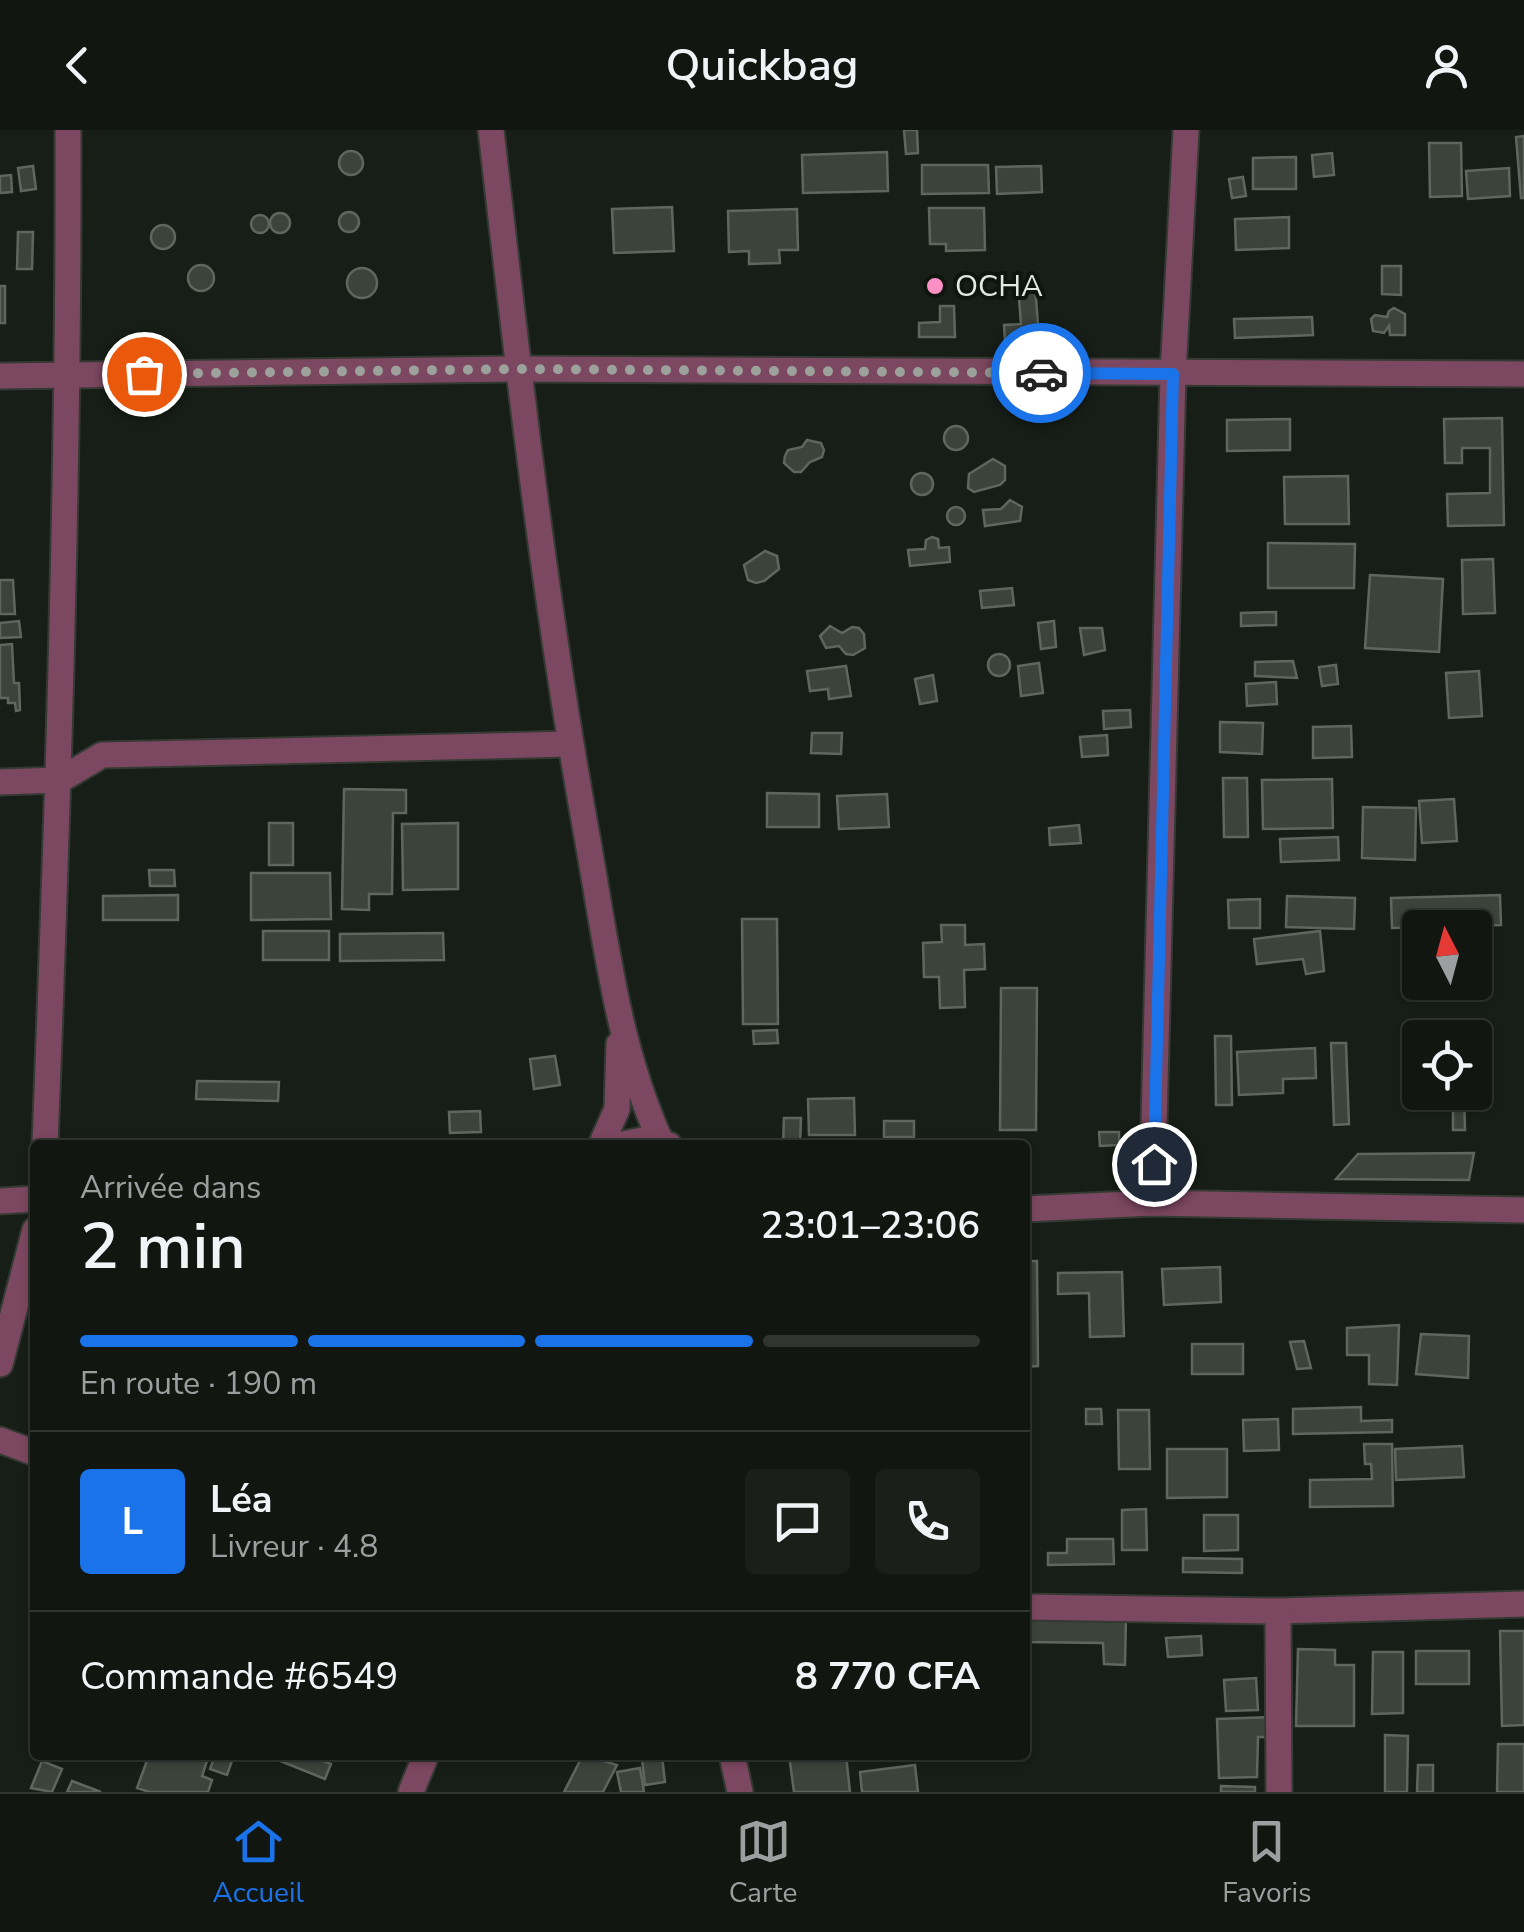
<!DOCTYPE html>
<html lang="fr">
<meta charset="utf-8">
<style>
:root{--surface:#111611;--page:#1a1f1a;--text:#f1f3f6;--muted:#9c9f9f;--line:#303531;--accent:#1a73e8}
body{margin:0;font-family:"Nunito Sans",sans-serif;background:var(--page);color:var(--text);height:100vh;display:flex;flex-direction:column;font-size:38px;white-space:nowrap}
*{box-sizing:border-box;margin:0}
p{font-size:32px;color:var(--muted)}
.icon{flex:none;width:55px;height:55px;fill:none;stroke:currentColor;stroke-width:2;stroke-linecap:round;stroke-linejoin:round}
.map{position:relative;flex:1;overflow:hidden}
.side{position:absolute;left:30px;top:1010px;width:1000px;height:620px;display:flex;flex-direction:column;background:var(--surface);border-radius:10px;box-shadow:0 2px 8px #0004,0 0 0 2px var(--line)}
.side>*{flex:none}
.needle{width:65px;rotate:354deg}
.tools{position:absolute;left:1402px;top:780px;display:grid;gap:20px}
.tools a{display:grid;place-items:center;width:90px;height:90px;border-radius:10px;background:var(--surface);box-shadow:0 2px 8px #0004,0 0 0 2px var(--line);font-size:50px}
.pin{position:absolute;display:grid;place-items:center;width:85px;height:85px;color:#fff;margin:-42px;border:5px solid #fff;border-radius:50%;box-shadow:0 2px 10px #0007}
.courier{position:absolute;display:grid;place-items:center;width:100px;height:100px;margin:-50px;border:8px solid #1a73e8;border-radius:50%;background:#fff;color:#222;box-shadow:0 2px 12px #0007}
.overview em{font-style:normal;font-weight:600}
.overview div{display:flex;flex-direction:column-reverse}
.overview{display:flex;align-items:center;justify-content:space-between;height:170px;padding:0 50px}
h1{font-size:65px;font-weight:600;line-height:75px}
.bar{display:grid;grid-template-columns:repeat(4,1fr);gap:15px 10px;align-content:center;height:120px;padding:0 50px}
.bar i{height:12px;border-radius:8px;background:var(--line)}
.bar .active{background:var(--accent)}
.bar p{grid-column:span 4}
.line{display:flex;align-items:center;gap:25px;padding:0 50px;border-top:2px solid var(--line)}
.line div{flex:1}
.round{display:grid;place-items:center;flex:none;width:105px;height:105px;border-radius:10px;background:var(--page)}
header{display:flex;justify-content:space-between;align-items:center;height:130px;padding:0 50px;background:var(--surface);font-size:45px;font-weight:600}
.tab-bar{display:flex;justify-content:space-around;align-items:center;height:140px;border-top:2px solid var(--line);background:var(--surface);font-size:28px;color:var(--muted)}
.tab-bar a{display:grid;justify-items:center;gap:5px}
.tab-bar .active{color:var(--accent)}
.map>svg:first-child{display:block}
.building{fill:#3b433b;stroke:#5e665d;stroke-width:2.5}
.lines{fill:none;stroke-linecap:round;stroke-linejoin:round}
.minor-casing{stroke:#343a33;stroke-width:29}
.tertiary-casing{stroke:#343a33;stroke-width:29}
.minor{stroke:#7c4760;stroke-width:25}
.tertiary{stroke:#7c4760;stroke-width:25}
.done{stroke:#9ca19b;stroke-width:10;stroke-dasharray:0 18}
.route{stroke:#1a73e8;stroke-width:12}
.poi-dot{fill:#fc8fc3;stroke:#0e150e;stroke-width:4}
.labels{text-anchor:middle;stroke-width:8;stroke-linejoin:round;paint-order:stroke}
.poi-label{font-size:30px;fill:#e3e8e2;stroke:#0e150e;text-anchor:start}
</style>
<header><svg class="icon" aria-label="back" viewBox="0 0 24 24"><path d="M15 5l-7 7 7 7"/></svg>Quickbag<svg class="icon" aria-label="person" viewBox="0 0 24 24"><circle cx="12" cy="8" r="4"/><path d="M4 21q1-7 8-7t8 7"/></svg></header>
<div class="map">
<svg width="1524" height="1662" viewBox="0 0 1524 1662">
<rect width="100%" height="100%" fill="#171e17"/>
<!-- building -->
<g class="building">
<polygon points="904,0 917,0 918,23 906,24"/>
<polygon points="1524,6 1524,68 1521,68 1516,7"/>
<polygon points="1429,13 1461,13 1462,66 1430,67"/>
<circle cx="351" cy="33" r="12"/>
<polygon points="887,22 888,61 803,63 802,25"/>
<polygon points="1332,23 1334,45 1314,47 1312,25"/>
<polygon points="1296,27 1296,59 1253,59 1253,28"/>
<polygon points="922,35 988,35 989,63 922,64"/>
<polygon points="33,36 36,59 21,61 18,38"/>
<polygon points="1041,36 1042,62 997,64 996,37"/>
<polygon points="1509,38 1510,66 1468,69 1466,41"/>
<polygon points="11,45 12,62 0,63 0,46"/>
<polygon points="1243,47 1246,66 1232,68 1229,49"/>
<polygon points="672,77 674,121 614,123 612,79"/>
<polygon points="929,78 984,78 985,120 946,121 946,114 930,114"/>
<polygon points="797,79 798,120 779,120 780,133 749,134 749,121 729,122 728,81"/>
<circle cx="349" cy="92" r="10"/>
<circle cx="280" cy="93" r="10"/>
<circle cx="260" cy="94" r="9"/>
<polygon points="1289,87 1289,118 1236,120 1235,89"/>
<circle cx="163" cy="107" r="12"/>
<polygon points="18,102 33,102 32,139 17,139"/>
<circle cx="201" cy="148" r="13"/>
<polygon points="1382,136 1401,136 1401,165 1382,164"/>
<circle cx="362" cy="153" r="15"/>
<polygon points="1035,155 1039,208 1005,211 1004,195 1021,194 1018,156"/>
<rect x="0" y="156" width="5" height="37"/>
<polygon points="940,176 954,176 955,207 919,207 919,193 940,192"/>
<polygon points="1394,178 1405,184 1405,205 1390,205 1389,196 1384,203 1373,201 1371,189 1375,185 1387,187 1389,181"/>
<polygon points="1312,187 1313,205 1235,208 1234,189"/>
<polygon points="1502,288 1504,395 1448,396 1447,364 1490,363 1490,318 1462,318 1462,333 1445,333 1444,289"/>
<polygon points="1290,289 1290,320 1227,321 1227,290"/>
<circle cx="956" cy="308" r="12"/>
<polygon points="807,310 821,313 824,320 822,327 810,332 801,342 794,342 784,333 785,326 788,320 802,317"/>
<polygon points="993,329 1005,336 1005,350 1000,355 974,362 968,358 969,344"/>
<circle cx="922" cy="354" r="11"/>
<polygon points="1348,346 1349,394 1285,394 1284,347"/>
<polygon points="1010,370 1022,377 1020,391 985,396 983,380 1001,379"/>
<circle cx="956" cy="386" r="9"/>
<polygon points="932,407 938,409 939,418 949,417 950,432 910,436 908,420 925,419 926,410"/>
<polygon points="1268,413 1355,414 1354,458 1268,458"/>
<polygon points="765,421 777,426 779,439 764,451 756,453 748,450 744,435"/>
<polygon points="1493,429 1495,483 1463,484 1462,430"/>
<polygon points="1370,445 1443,449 1439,522 1365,518"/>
<polygon points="0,450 13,450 15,484 0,484"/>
<polygon points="1012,458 1014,475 982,478 980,461"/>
<polygon points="1276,482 1276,495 1241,496 1241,483"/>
<polygon points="19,491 21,507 0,508 0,493"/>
<polygon points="1054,491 1056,517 1041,519 1038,493"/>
<polygon points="830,496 842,503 852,497 859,498 864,504 865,518 853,525 846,524 839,516 826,518 820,506"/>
<polygon points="1080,498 1102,498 1105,520 1084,525"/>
<polygon points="12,514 14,553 19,553 20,580 16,581 15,573 8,573 8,568 0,568 0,515"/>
<circle cx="999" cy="535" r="11"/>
<polygon points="1293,531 1297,548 1255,546 1255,532"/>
<polygon points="1039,533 1043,563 1021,566 1018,536"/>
<polygon points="1336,535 1338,554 1322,556 1319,537"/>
<polygon points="846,536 851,566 829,569 828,559 810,561 807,541"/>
<polygon points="1479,541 1482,586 1449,588 1446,543"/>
<polygon points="933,545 937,571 920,574 915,549"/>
<polygon points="1276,552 1277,574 1247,576 1246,554"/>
<polygon points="1130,580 1131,597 1104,599 1103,581"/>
<polygon points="1220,592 1263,593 1262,624 1220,622"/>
<polygon points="1351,596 1352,627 1313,628 1313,597"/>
<polygon points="812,603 842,603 841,624 811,623"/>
<polygon points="1107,605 1108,625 1082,627 1080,607"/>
<polygon points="1223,648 1247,648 1248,707 1224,707"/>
<polygon points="1332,649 1333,698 1263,699 1262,650"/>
<polygon points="344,659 406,660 406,683 393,683 392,764 369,764 369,780 342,779"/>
<polygon points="767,663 819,664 819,697 767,697"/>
<polygon points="887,664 889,697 839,699 837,666"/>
<polygon points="1454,669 1457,711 1422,713 1419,671"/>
<polygon points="1363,677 1416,678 1415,730 1362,728"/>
<rect x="269" y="693" width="24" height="42"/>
<polygon points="458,693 458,759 403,760 402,694"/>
<polygon points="1079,695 1081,713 1050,715 1049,698"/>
<polygon points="1338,707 1339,730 1281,732 1280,709"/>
<polygon points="149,740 174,740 175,756 150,756"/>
<polygon points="251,743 330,743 331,789 251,790"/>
<polygon points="178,765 178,790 103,790 103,766"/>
<polygon points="1500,765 1501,795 1392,798 1391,768"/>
<polygon points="1287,766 1355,768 1354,799 1286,797"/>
<polygon points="1260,769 1260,798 1229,798 1228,770"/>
<polygon points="742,789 777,789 778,894 743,894"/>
<polygon points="941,795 965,795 965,815 984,814 985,839 964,840 965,877 940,878 939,847 924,847 923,813 942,812"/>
<rect x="263" y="801" width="66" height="29"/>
<polygon points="1320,801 1324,841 1306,844 1303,829 1257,834 1254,809"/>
<polygon points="443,803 444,830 340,831 340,804"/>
<polygon points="1001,858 1037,858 1036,1000 1000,1000"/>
<polygon points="777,900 778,913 754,914 753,901"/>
<polygon points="1215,906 1231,906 1232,975 1216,975"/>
<polygon points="1331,913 1346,913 1349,994 1334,995"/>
<polygon points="1420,915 1420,955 1407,956 1406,916"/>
<polygon points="1315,918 1316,948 1283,949 1283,963 1239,965 1237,922"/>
<polygon points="555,926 560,955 534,959 530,929"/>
<polygon points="197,951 279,952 278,971 196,969"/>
<polygon points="1453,962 1464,962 1465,1000 1453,1000"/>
<polygon points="854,968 855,1005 809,1005 808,969"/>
<polygon points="480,981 481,1002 450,1003 449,982"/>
<polygon points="784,988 801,988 800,1015 783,1015"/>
<rect x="884" y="991" width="30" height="16"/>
<polygon points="1099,1002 1119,1002 1119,1015 1100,1016"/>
<polygon points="1474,1023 1469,1050 1336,1049 1358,1024"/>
<polygon points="1025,1131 1037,1131 1038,1236 1025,1237"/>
<polygon points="1220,1137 1221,1172 1164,1175 1162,1139"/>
<polygon points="1122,1142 1124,1206 1090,1207 1089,1163 1058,1164 1058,1143"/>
<polygon points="1399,1195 1397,1255 1369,1254 1369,1225 1347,1225 1347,1198"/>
<polygon points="1421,1204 1469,1206 1468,1248 1416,1244"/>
<polygon points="1304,1211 1311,1238 1297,1239 1290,1212"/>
<rect x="1192" y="1214" width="51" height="30"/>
<polygon points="1361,1277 1361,1291 1392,1290 1392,1302 1293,1304 1293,1279"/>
<polygon points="1086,1279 1101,1279 1102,1294 1086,1294"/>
<polygon points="1118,1280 1149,1280 1150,1339 1119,1339"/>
<polygon points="1278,1289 1279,1320 1244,1321 1243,1290"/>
<polygon points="1364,1314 1392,1314 1393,1376 1310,1377 1310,1350 1372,1349 1371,1334 1365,1334"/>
<polygon points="1462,1316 1464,1347 1396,1350 1395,1319"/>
<polygon points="1167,1319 1227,1319 1227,1367 1167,1368"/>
<polygon points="1146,1379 1147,1420 1122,1420 1122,1380"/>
<polygon points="1204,1385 1238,1385 1238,1420 1204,1421"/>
<polygon points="1067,1409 1113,1409 1114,1434 1048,1435 1048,1423 1067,1423"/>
<polygon points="1183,1428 1242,1429 1242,1443 1183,1442"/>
<polygon points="1025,1485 1126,1486 1125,1535 1104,1534 1103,1513 1025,1512"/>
<polygon points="1500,1501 1524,1501 1524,1595 1502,1596"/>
<polygon points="1201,1506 1202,1525 1168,1527 1166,1508"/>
<polygon points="1298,1519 1335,1520 1335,1535 1354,1535 1354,1596 1296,1596"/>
<rect x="1416" y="1521" width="53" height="33"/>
<polygon points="1373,1522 1403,1522 1403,1583 1372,1584"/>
<polygon points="1256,1548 1258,1580 1226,1581 1224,1550"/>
<polygon points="1272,1587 1271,1607 1258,1607 1257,1647 1219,1648 1217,1589"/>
<polygon points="1385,1605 1408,1606 1407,1662 1385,1662"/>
<polygon points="1498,1614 1524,1614 1524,1662 1497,1662"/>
<polygon points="149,1625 209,1625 202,1646 212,1650 208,1662 149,1662 137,1658"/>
<polygon points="215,1625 234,1625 227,1645 210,1639"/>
<polygon points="309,1625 331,1634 325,1649 268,1626"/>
<polygon points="583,1625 617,1635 603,1662 564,1662"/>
<polygon points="789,1625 846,1625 850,1662 794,1662"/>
<polygon points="662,1626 665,1652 645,1655 642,1629"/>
<polygon points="42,1631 62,1639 52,1662 31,1658"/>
<polygon points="915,1635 918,1662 862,1662 860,1642"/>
<polygon points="1418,1635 1433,1635 1433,1662 1417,1662"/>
<polygon points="640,1638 644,1662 621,1662 617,1642"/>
<polygon points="72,1651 101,1662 67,1662"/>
<polygon points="1221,1656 1255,1657 1255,1662 1221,1662"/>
</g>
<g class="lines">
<!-- minor casing -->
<g class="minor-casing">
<g id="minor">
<polyline points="0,246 518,239 1524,244"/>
<polyline points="0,652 60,650 102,625 570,614"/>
<path d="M45 1015C58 677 69 339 68 0"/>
<polyline points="1152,1073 1173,244 1186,0"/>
<polyline points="0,1234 35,1100"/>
<polyline points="0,1310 35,1323"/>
<polyline points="1025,1477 1278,1481 1524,1474"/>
<polyline points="1278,1481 1279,1662"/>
<polyline points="411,1662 426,1625"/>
</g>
</g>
<!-- tertiary casing -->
<g class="tertiary-casing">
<g id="tertiary">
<path d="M491 0C518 238 545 476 588 712 606 813 618 918 661 1012"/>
<polyline points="601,1015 617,979 619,914"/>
<polyline points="619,1015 643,1010 669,1015"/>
<polyline points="0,1071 35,1069"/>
<polyline points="1025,1079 1152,1073 1524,1080"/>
<polyline points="732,1625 740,1662"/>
</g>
</g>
<!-- minor -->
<use href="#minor" class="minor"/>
<!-- tertiary -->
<use href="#tertiary" class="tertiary"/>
</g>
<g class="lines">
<!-- done -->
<polyline class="done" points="144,244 518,239 1041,243"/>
<!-- route -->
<polyline class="route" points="1041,243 1173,244 1154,1034"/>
</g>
<!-- markers -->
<circle class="poi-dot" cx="935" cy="156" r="10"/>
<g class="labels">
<!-- poi labels -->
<g class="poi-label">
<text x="955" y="166">OCHA</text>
</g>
</g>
</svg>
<div class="tools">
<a><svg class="needle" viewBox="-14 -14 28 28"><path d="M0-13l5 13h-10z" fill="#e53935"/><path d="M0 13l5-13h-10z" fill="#9c9f9f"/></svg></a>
<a><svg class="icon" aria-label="locate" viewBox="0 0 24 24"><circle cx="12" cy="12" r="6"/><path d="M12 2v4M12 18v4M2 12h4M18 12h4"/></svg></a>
</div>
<div class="pin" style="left:144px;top:244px;background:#ea580c"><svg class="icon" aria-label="bag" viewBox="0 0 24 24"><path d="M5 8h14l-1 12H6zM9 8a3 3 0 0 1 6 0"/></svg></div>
<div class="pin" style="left:1154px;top:1034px;background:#1f2937"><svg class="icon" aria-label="home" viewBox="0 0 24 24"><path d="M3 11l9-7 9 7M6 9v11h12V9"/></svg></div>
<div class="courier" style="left:1041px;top:243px"><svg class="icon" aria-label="car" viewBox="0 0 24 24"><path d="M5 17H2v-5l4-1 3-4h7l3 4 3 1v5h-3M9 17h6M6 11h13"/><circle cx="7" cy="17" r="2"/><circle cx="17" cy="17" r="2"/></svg></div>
<section class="side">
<div class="overview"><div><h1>2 min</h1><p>Arrivée dans</p></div><em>23:01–23:06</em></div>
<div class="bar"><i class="active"></i><i class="active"></i><i class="active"></i><i></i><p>En route · 190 m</p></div>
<div class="line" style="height:180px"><b class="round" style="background:var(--accent);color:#fff">L</b><div><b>Léa</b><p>Livreur · 4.8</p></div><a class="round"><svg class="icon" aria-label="chat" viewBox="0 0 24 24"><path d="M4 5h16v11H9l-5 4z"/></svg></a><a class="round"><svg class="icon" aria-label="phone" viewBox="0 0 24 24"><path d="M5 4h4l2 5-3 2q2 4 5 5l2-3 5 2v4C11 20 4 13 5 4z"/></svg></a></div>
<div class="line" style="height:130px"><div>Commande #6549</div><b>8 770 CFA</b></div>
</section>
</div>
<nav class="tab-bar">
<a class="active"><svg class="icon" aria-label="home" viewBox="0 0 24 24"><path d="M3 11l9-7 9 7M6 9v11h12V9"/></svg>Accueil</a>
<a><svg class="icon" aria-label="map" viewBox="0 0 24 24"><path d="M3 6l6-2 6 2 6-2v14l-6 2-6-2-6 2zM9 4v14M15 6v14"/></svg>Carte</a>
<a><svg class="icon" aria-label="saved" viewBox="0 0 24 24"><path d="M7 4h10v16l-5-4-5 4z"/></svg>Favoris</a>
</nav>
